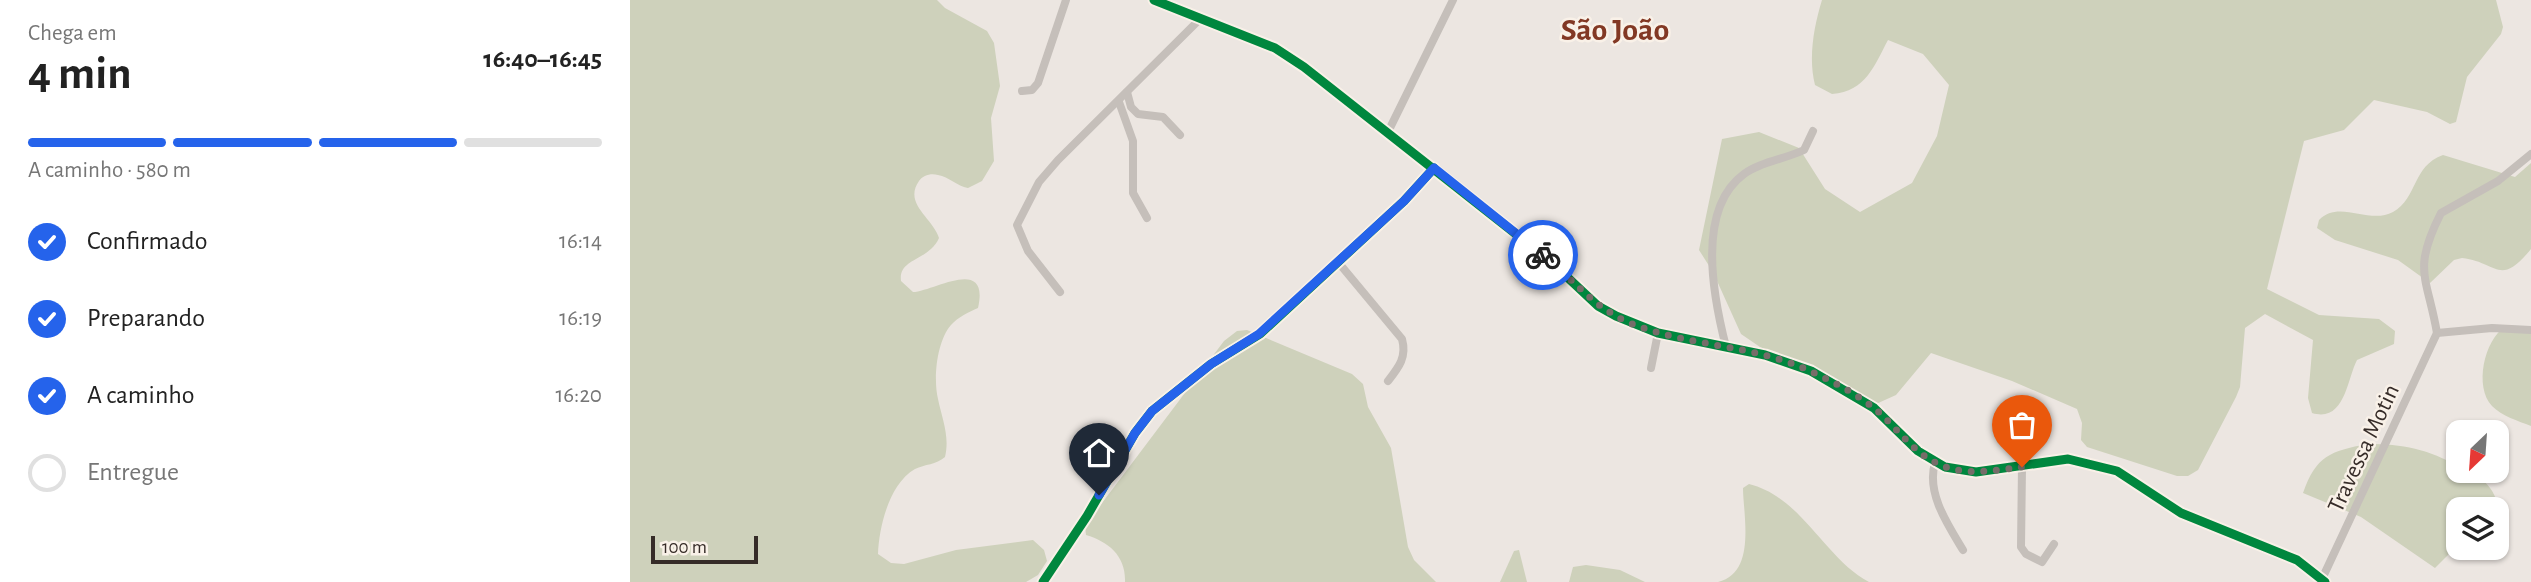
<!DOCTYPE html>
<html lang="pt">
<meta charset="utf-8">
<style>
:root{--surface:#fff;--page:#f6f6f6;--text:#222;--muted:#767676;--line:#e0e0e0;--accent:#2563eb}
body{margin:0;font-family:"Alegreya Sans",sans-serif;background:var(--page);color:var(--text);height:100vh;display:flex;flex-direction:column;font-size:26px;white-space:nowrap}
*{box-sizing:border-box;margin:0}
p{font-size:23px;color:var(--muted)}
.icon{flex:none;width:38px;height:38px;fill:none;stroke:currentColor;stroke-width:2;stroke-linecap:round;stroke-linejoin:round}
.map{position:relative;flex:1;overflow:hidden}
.sheet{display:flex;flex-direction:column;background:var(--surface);width:630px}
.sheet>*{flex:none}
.needle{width:46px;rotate:205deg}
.fabs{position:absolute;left:1816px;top:420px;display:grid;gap:14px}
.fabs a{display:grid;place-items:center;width:63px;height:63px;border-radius:14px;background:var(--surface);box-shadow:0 2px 5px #0004;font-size:35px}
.scale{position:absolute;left:21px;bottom:18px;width:107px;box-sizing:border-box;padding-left:7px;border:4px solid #362c28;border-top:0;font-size:19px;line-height:24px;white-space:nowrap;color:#362c28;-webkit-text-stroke:5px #f9f1e8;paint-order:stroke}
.pin{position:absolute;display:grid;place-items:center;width:60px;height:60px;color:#fff;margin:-72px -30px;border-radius:50% 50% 50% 0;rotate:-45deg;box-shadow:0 0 7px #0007}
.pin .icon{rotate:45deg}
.courier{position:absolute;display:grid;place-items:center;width:70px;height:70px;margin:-35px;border:5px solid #2563eb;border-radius:50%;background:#fff;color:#222;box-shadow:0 2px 9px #0007}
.head em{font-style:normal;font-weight:700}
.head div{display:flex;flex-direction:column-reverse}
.head{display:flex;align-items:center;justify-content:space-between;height:119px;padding:0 28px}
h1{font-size:46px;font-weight:700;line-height:52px}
.bar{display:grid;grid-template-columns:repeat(4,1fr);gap:10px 7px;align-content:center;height:84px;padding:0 28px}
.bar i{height:9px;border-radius:5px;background:var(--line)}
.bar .on{background:var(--accent)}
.bar p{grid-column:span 4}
ol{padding:0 28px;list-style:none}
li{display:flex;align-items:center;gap:21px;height:77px}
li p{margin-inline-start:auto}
li .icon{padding:7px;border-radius:50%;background:var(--accent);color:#fff;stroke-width:4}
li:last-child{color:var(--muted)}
li i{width:38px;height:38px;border:4px solid var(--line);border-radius:50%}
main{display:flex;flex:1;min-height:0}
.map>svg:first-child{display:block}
.green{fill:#ced1bb}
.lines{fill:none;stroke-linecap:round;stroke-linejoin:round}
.minor{stroke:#c5bfba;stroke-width:8}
.cycleway-casing{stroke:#f9f1e8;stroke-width:13}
.cycleway{stroke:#00873e;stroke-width:9}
.done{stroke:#766d69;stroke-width:7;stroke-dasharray:0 12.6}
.route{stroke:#2563eb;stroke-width:9}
.labels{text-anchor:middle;stroke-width:5;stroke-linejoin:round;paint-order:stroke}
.street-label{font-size:24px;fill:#362c28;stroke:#f9f1e8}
.district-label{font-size:32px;font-weight:bold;fill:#823824;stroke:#f9f1e8}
</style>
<main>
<section class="sheet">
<div class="head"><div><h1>4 min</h1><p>Chega em</p></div><em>16:40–16:45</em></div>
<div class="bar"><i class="on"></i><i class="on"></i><i class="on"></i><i></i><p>A caminho · 580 m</p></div>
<ol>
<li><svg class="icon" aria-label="check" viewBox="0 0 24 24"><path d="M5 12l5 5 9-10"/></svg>Confirmado<p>16:14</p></li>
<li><svg class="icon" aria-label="check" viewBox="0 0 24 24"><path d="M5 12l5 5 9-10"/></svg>Preparando<p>16:19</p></li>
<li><svg class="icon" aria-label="check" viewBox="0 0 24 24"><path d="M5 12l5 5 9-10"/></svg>A caminho<p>16:20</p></li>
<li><i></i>Entregue</li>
</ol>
</section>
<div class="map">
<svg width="1901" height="582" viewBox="0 0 1901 582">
<rect width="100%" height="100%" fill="#ece6e1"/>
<!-- green -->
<g class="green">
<path d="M0 0H307L315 8 357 31 364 43 370 86 361 118 364 161 352 181 338 188C327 186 319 177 308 175 301 173 293 175 289 181 273 204 303 218 309 238 299 261 268 258 271 281L283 292C304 291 360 255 348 308 339 312 328 317 321 325 307 341 303 378 308 399 312 419 320 436 315 457 306 465 295 464 285 469 259 484 249 527 248 554L261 563 274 564 326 550 403 540 414 550 417 561 408 575 396 582H0Z"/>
<path d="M1192 0H1866L1873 27 1871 34 1837 77 1826 122 1820 124 1797 112 1744 100 1714 130 1674 141 1637 289 1689 315 1749 319 1765 331 1764 344 1727 360C1717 379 1715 423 1682 413L1678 398 1683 340 1635 314 1615 328 1610 387 1606 397 1568 470 1558 476H1547L1457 447 1451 440 1452 423 1447 409 1382 381 1301 353 1266 395 1246 404 1130 347 1111 334 1083 272 1069 250 1092 139 1129 132 1169 148 1195 189 1230 212 1282 183 1307 136 1319 85 1293 54 1258 40C1244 66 1236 91 1202 94L1185 85C1178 58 1184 26 1192 0Z"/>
<path d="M1813 155 1885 177 1901 163V249C1869 288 1868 262 1832 258L1824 260 1800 283 1768 260 1705 240 1687 228 1689 220C1709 199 1739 225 1763 212 1788 198 1782 166 1813 155Z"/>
<path d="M1875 327 1901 333V426C1888 421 1872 416 1862 406 1844 387 1854 340 1875 327Z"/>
<path d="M617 330 722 374 733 384 738 407 761 448 778 547 784 560 806 582H495C496 556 479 542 456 535L455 526 466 511 594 341 607 331Z"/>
<path d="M1738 444C1772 444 1799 449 1829 467V471C1851 471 1871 494 1867 514V509H1829V544L1805 568 1731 517 1673 493C1686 456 1700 451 1738 444Z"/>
<path d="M1119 484C1172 497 1195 559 1239 582H1088C1127 573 1113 514 1113 488Z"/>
<polygon points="889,550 897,582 870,582 884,551"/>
<polygon points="956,565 990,570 1015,582 939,582 943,567"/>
</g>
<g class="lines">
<!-- minor -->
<g class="minor">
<polyline points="524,0 645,48 674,67 920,261 968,306 986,316 1028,333 1135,355 1181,371 1244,408 1288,451 1315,467 1346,472 1438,459 1487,471 1551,513 1667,560 1695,582"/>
<polyline points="392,91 402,90 408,83 436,0"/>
<polyline points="497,92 501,107 508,114 533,117 550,135"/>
<polyline points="489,102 503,141 503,193 517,218"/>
<polyline points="758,132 823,0"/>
<path d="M708 262 772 339C777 357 769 367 758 381"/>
<polyline points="430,292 398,251 387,225 409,182 428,160 571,18"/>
<path d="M1807 333C1797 276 1782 270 1811 213L1868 181 1901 154"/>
<polyline points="1807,333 1862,328 1901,330"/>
<path d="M1096 347C1083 296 1066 209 1114 174 1130 162 1155 159 1174 150L1183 131"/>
<polyline points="1021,368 1028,333"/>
<path d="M1305 463C1296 493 1318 525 1333 550"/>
<polyline points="1392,467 1391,547 1396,554 1412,562 1424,544"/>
<polyline points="1692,579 1807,333"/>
<polyline points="413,582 457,516 505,433 522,411 581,364 630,334 774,201 804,168"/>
</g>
<!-- cycleway casing -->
<g class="cycleway-casing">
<g id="cycleway">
<polyline points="524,0 645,48 674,67 920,261 968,306 986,316 1028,333 1135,355 1181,371 1244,408 1288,451 1315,467 1346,472 1438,459 1487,471 1551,513 1667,560 1695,582"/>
<polyline points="413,582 457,516 505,433 522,411 581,364 630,334 774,201 804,168"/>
</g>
</g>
<!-- cycleway -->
<use href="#cycleway" class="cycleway"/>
</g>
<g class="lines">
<!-- done -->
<path class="done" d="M913 255C943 279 964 308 1000 323 1058 347 1123 344 1180 371 1202 381 1225 393 1244 408 1267 427 1284 455 1313 466 1338 476 1366 470 1392 467"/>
<!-- route -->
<polyline class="route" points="469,495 505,433 522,411 581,364 629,334 774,201 804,168 913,255"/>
</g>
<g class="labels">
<!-- street labels -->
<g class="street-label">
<text transform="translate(1733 448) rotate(-65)" y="8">Travessa Motin</text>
</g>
<!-- district labels -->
<g class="district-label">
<text x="985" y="40">São João</text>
</g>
</g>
</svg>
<div class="fabs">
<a><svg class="needle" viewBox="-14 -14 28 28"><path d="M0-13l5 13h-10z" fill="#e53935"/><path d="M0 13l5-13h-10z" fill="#767676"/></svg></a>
<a><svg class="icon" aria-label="layers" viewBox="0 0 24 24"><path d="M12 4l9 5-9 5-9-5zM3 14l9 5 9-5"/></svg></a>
</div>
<div class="scale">100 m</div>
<div class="pin" style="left:1392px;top:467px;background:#ea580c"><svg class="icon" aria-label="bag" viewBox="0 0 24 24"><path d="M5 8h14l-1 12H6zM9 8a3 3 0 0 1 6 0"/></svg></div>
<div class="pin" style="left:469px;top:495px;background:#1f2937"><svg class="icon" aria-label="home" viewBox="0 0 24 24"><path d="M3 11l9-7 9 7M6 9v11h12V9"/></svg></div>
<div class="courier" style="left:913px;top:255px"><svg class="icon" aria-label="bike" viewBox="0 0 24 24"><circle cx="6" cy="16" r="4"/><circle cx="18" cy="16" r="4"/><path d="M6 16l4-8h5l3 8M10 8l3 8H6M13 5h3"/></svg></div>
</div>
</main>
